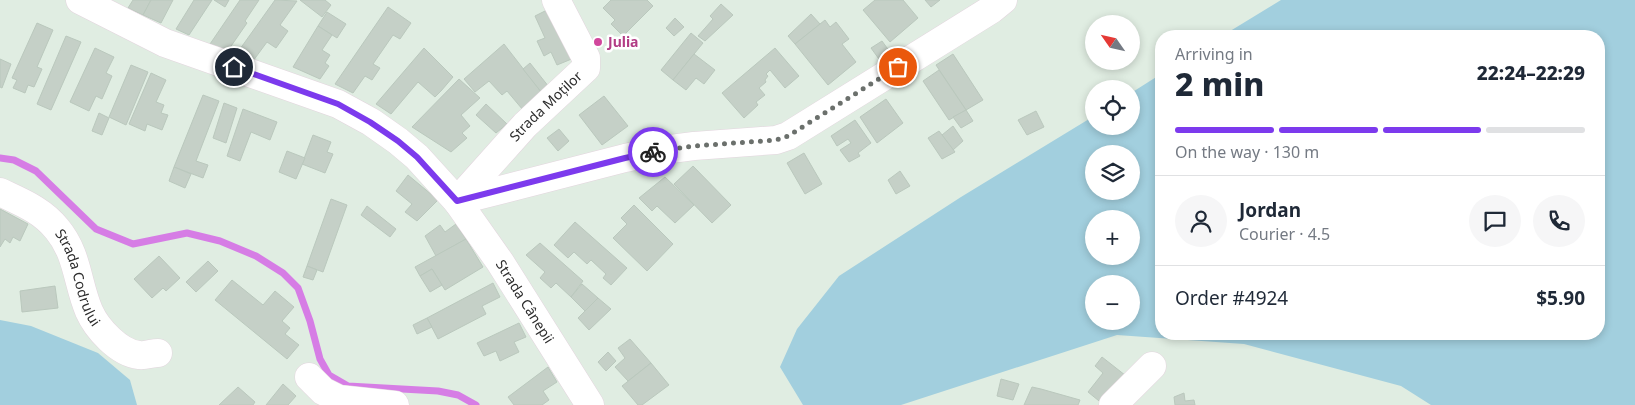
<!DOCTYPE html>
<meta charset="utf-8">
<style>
:root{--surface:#fff;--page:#f6f6f7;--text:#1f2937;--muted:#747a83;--line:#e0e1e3;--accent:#7c3aed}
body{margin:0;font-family:"Noto Sans",sans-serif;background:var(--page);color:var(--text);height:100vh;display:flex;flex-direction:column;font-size:19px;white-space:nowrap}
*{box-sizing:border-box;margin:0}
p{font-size:16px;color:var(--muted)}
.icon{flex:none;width:28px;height:28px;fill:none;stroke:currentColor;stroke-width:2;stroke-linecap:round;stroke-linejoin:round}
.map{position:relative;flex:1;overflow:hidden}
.panel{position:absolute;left:1155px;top:30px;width:450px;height:310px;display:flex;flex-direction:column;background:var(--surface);border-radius:20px;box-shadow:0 2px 8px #0003}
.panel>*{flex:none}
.needle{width:32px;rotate:304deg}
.tools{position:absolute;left:1085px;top:15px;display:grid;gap:10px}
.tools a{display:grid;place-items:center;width:55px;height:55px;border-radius:50%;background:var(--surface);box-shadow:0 2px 8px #0003;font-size:25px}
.pin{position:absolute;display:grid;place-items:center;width:42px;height:42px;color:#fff;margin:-21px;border:2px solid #fff;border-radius:50%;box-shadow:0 1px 5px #0007}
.courier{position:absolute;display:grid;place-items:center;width:50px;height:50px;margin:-25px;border:4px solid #7c3aed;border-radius:50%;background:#fff;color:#222;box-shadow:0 1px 6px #0007}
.overview em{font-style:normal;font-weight:800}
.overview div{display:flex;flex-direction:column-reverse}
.overview{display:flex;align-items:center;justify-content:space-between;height:85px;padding:0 20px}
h1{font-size:32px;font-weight:800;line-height:38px}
.bar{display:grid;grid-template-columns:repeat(4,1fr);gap:8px 5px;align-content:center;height:60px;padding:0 20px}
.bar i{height:6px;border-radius:4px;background:var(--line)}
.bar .on{background:var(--accent)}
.bar p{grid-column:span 4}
.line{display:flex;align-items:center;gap:12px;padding:0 20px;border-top:1px solid var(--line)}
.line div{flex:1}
.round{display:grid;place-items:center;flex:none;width:52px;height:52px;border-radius:26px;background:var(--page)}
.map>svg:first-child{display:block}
.green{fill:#a2cfde;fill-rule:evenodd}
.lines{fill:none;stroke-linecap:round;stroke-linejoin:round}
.stream{stroke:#d67de5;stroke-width:7}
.building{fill:#c5d0c7;stroke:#bac8bd}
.street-casing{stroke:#e3d5de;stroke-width:29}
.secondary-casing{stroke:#e3d5de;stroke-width:29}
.street{stroke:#fff;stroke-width:28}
.secondary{stroke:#fff;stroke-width:28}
.done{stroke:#6b706c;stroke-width:5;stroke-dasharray:0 9}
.route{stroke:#7c3aed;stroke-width:6}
.hotel-dot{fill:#d1479c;stroke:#fff;stroke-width:2}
.labels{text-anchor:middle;stroke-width:5;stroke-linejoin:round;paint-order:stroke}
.hotel-label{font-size:14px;font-weight:bold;fill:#b23c85;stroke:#fff;text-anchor:start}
.street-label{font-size:14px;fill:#2c2c2c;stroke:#fff}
</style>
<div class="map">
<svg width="1635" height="405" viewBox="0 0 1635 405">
<rect width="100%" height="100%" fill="#e0ede2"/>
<!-- green -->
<g class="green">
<path d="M1281 0H1635V405H1431L1401 386 1244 344 1117 335 901 405H803L780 367 797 329 839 276 961 197 1094 116V126H1131V93L1161 74V334H1599V36H1222ZM1094 154H1131V191H1094ZM1094 219H1131V256H1094ZM1094 284H1131V321H1094Z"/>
<polygon points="0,320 31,326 98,353 130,380 137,405 0,405"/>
</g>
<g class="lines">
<!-- stream -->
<polyline class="stream" points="0,158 14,160 36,171 96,229 133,244 187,233 220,241 256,256 283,273 298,288 310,321 320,359 329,375 348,386 438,391 458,395 476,405"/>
</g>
<!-- building -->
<g class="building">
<polygon points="133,0 151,0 143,15 128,8"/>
<polygon points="151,0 173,0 161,23 143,15"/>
<polygon points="194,0 212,0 189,35 176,29"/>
<polygon points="214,0 229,0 225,7"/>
<polygon points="240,0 259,0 245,21 247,23 227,52 210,44"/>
<polygon points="275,0 297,1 280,25 288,31 276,48 267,42 253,61 235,56"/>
<polygon points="300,0 325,0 331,5 322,17"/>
<polygon points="611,0 647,0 653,6 623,36 611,24 615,20 603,8"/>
<polygon points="875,0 903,0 918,18 890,42 863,10"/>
<polygon points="925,0 940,0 931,7"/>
<polygon points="721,4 733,15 705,41 698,36 713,19 710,16"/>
<polygon points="388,7 411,23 400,39 393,35 373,64 380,68 372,80 365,76 353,93 335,84"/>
<polygon points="551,8 574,58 557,65 551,52 544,56 537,41 545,38 535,16"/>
<polygon points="327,12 346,24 337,38 318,26"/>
<polygon points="811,14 820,24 795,44 788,36"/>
<polygon points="675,18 684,27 674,36 666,28"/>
<polygon points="825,20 830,27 836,22 849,39 842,44 856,62 828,85 795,44"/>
<polygon points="37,23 53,30 37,67 42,69 34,87 28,85 25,93 13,88 17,80 12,78"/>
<polygon points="318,26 332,35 322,50 330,55 325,63 329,66 320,79 293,67"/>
<polygon points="691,33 703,43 673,80 661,70"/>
<polygon points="66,36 81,42 51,110 37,104"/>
<polygon points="882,41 895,59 884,66 871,48"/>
<polygon points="504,44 542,93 523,110 507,91 502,95 489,81 475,92 464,79"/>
<polygon points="95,48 114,57 106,73 112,76 102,99 96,96 89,111 70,102"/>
<polygon points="424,48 453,77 441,91 435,97 418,82 391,114 376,104"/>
<polygon points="775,48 799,76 785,88 770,70 766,74 768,76 765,80 766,82 759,88 765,95 756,102 758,105 744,118 722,93"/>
<polygon points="694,54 715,70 704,84 696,78 686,90 673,80"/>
<polygon points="953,54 983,100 966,110 936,65"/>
<polygon points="0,59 11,64 2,88 0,87"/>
<polygon points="530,63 549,87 542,93 523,69"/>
<polygon points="131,65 148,72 126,125 109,117"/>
<polygon points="939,70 966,110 949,120 923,81"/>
<polygon points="151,73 166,80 156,102 164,105 161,113 168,115 162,130 147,124 145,131 129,124"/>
<polygon points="459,79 480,98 461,115 470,126 462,133 467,138 451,152 412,127"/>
<polygon points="203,95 219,101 196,161 208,165 203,178 174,167"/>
<polygon points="604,96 628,126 602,145 579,115"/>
<polygon points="886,99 903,123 877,143 860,117"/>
<polygon points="224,103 237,108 226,143 213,138"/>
<polygon points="486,104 507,124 496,133 476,115"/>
<polygon points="243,109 277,122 270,140 251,132 240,161 227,156"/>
<polygon points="966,110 973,121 961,128 953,117"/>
<polygon points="1036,111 1044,127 1027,135 1018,120"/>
<polygon points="99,113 109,118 102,135 92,131"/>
<polygon points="855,120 871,143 858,153 860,156 849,162 840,150 851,143 848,139 837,146 831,136"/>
<polygon points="953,126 963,141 953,150 942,135"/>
<polygon points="559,129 569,141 558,151 547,138"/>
<polygon points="939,131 955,152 942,159 928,138"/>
<polygon points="313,135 331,142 327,152 333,154 325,173 302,164"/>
<polygon points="287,151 305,158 296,179 279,172"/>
<polygon points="804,153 822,184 805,194 787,163"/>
<polygon points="693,166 731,205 712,223 674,184"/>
<polygon points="174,167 191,174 185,188 169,181"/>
<polygon points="900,171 910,186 896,194 888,180"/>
<polygon points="408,175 438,200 417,221 405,212 412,204 396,191"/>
<polygon points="665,177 694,205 675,223 657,206 652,211 639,198"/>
<polygon points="331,199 347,205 323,272 307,266"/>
<polygon points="634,205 673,244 647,271 613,238 627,224 621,218"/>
<polygon points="367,206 396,229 390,237 361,215"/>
<polygon points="0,209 28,224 20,241 13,237 10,243 5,239 0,247"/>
<polygon points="575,222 627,268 611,285 603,278 606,274 591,260 587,264 574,252 568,258 554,245"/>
<polygon points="456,224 466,239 436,256 425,236 440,225 445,232"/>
<polygon points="466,239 483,267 445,290 432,269 420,276 415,267"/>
<polygon points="540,243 583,281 571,297 556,283 551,288 540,278 545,272 526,255"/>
<polygon points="159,256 180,278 166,291 163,288 152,298 134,279"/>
<polygon points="208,261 218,271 196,292 186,282"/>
<polygon points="307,266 317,270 313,280 303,277"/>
<polygon points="432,269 442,285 430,292 420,276"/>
<polygon points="232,280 263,305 275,291 294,307 282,321 290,328 285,334 299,345 287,359 215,300"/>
<polygon points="493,283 500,297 482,306 486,314 438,339 427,318"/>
<polygon points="582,284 598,298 585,311 571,297"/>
<polygon points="55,286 58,308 22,312 20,291"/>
<polygon points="598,298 611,309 589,330 578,318"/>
<polygon points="427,318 432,327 417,334 413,325"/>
<polygon points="519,323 526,337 514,342 519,352 500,361 496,351 484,356 477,343"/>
<polygon points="630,339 651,363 628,381 615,367 625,358 618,348"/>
<polygon points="608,352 616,361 606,371 598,362"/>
<polygon points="1102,357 1130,379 1104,405 1088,392 1103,373 1095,366"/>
<polygon points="651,363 669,385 642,405 638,405 622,386"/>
<polygon points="548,367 557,382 543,391 549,400 542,405 514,405 508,397"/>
<polygon points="1001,379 1019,384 1013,400 997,396"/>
<polygon points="283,384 296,396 288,405 266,405"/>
<polygon points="238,387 255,402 253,405 219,405"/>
<polygon points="1032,387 1041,389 1080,400 1078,405 1024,405"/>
<polygon points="1184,393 1185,401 1194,400 1195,405 1175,405 1174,397"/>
</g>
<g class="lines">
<!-- street casing -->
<g class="street-casing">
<g id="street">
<path id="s1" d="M0 192C21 202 42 210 57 229 78 254 77 283 89 311 97 329 119 353 139 355 145 356 152 353 158 353"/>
<polyline points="457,201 625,158 663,150 694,146 776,140 788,136 992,9 1003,0"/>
<path id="s2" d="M457 201 525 125 586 68V58L556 0"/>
<polyline points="309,377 323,391 339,399 395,405"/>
<polyline points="1113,405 1152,366"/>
</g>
</g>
<!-- secondary casing -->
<g class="secondary-casing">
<g id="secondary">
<path id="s3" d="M80 0 165 43 338 104 371 122 398 141 417 157 457 201 500 262 590 405"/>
</g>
</g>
<!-- street -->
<use href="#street" class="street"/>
<!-- secondary -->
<use href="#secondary" class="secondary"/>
</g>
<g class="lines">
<!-- done -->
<polyline class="done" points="653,152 694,146 776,140 788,136 898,67"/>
<!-- route -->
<polyline class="route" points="234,67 338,104 370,122 398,141 417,157 457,201 625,158 653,152"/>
</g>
<!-- markers -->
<circle class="hotel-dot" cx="598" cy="42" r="5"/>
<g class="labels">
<!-- hotel labels -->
<g class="hotel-label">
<text x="608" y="47">Julia</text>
</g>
<!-- street labels -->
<g class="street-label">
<text dy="5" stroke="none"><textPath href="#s2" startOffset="130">Strada Moților</textPath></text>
<text dy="5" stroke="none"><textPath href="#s1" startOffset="122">Strada Codrului</textPath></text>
<text dy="5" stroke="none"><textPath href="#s3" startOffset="555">Strada Cânepii</textPath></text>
</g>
</g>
</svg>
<div class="tools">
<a><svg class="needle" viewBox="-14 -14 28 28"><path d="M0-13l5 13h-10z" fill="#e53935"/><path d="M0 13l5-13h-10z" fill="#747a83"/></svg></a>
<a><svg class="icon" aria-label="locate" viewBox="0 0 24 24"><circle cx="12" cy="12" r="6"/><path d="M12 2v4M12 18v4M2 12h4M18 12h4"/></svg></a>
<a><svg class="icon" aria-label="layers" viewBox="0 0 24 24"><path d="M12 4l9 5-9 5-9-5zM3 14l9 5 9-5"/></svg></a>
<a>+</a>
<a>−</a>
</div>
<div class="pin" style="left:898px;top:67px;background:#ea580c"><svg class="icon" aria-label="bag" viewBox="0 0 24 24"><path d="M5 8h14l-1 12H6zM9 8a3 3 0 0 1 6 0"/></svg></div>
<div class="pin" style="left:234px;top:67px;background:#1f2937"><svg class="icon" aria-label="home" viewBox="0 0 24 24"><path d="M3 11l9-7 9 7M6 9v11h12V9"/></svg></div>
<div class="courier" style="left:653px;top:152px"><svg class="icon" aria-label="bike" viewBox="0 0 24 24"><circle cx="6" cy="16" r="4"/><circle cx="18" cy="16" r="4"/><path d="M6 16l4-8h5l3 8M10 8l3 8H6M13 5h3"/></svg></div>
<section class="panel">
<div class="overview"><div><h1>2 min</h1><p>Arriving in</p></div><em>22:24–22:29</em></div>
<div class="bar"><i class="on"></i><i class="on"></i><i class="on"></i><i></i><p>On the way · 130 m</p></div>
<div class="line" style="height:90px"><a class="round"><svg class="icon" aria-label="person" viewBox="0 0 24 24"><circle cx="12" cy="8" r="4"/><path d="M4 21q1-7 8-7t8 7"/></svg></a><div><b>Jordan</b><p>Courier · 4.5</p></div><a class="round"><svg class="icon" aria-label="chat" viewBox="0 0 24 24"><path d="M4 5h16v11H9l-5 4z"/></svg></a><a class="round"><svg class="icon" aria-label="phone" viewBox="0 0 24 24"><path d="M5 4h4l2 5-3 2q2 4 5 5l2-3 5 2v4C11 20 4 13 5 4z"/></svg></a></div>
<div class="line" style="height:65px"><div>Order #4924</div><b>$5.90</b></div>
</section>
</div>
